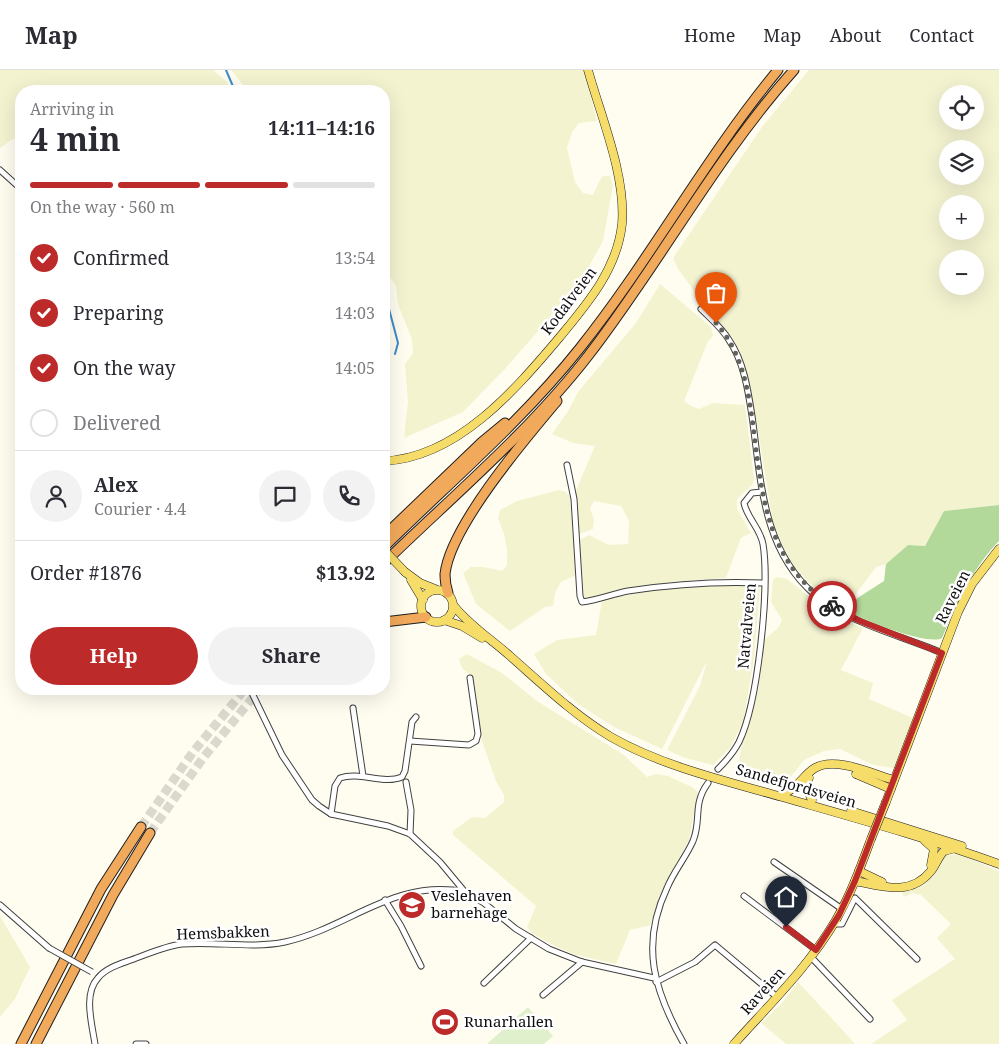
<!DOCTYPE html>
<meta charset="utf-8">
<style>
:root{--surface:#fff;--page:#f2f2f3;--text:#2b2b33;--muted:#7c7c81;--line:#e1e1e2;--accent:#bc2a29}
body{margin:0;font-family:"Noto Serif",serif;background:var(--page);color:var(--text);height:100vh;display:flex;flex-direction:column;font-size:19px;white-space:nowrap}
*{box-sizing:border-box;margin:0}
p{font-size:16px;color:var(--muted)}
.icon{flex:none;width:28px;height:28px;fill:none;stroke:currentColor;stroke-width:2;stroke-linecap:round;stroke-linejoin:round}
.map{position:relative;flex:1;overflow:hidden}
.sheet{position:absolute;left:15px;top:15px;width:375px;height:610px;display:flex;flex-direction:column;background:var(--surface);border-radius:20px;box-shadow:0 5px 20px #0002}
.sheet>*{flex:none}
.buttons{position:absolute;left:939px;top:15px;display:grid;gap:10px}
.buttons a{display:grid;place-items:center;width:45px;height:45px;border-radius:50%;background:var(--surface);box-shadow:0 5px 20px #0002;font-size:25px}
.pin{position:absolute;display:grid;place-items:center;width:42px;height:42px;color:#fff;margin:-51px -21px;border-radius:50% 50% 50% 0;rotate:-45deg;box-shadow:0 0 5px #0007}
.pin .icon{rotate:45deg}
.courier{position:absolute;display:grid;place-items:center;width:50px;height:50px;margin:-25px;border:4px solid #bc2a29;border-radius:50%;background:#fff;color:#222;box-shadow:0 1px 6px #0007}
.overview em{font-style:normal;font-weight:700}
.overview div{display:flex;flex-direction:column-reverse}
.overview{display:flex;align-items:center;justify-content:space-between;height:85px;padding:0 15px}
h1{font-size:32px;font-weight:700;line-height:38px}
.bar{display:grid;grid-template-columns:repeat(4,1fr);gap:8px 5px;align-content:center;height:60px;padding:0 15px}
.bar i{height:6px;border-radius:4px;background:var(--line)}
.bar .on{background:var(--accent)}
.bar p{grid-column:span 4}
.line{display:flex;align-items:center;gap:12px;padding:0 15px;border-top:1px solid var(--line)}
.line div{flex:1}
.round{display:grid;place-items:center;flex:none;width:52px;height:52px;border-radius:26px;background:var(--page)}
ol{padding:0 15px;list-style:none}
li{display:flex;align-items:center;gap:15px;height:55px}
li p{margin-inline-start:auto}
li .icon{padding:5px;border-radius:50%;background:var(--accent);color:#fff;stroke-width:4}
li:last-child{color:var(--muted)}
li i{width:28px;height:28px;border:2px solid var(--line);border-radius:50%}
.primary-button{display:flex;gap:10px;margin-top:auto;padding:10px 15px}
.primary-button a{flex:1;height:58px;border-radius:30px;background:var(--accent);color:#fff;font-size:20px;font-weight:700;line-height:58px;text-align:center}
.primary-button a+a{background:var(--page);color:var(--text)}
header{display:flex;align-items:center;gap:30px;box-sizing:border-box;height:70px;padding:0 25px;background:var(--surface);border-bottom:1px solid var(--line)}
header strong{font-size:24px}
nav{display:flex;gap:28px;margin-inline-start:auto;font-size:18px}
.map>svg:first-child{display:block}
.farmland{fill:#f4f3d0;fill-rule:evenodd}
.forest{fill:#b2d99a}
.pitch{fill:#e1f0cc}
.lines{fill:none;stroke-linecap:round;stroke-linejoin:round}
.stream{stroke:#3e8acb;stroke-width:2}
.highway-tunnel{stroke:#dbd9ce;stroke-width:9;stroke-dasharray:9 4.5;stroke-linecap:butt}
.street-casing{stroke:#414141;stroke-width:7}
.primary-casing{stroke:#1f1f1f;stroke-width:9}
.highway-casing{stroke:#1f1f1f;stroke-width:11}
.street{stroke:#fff;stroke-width:5}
.primary{stroke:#f6dc69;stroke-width:8}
.highway{stroke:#f1a95b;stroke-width:9}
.street-bridge-casing{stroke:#414141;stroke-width:7;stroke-linecap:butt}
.primary-bridge-casing{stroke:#1f1f1f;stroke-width:9;stroke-linecap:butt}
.street-bridge{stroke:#fff;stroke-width:5}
.primary-bridge{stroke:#f6dc69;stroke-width:8}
.done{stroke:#62625d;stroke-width:5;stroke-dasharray:0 9}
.route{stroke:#bc2a29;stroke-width:6}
.labels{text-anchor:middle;stroke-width:5;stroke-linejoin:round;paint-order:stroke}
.street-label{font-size:15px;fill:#0e0e0e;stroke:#fff}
.poi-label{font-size:15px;fill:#0e0e0e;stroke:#fff;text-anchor:start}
</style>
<header>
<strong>Map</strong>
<nav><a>Home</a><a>Map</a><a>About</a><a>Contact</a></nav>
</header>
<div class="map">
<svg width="999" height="974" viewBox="0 0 999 974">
<rect width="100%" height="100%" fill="#fffdf0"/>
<!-- farmland -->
<g class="farmland">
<polygon points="0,0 213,0 227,12 230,21 21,21 21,69 13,69 0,78"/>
<polygon points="231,0 584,0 597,51 579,53 572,62 567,78 575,112 583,123 593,125 600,110 603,106 610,106 613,115 603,171 579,214 504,300 463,342 404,368 408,332 405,294 413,283 412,270 398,234 396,216 387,203 384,202 384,21 248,21"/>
<path d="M809 0H999V435L944 441 925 476 908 475 886 494 876 497 849 533 844 535H839L832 531 809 513 792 493 782 474 773 452 750 313 740 281 732 267 708 240 678 199 673 188 762 57ZM948 24H975V51H948ZM948 79H975V106H948ZM948 134H975V161H948ZM948 189H975V216H948Z"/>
<polygon points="660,214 711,257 713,266 708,271 684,331 691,336 699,339 713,333 745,335 754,408 753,414 737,429 737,439 751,463 741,468 726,508 670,512 585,529 583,528 582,518 579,470 589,465 609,475 628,474 629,451 621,436 594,431 590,438 594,450 593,459 579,464 575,423 595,376 573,373 552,364 568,341 578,322 636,253"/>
<polygon points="559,420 566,422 570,427 576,505 561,512 555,523 553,536 545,537 510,561 476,534 463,503 471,497 484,497 502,501 507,495 507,479 504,464 498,448 500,440 517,431"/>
<polygon points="778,507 787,509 832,545 863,558 841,600 873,613 869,629 913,648 894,698 873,695 840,679 824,681 804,690 790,708 737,703 741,678 758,620 765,569 779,557 782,550 771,532 773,509"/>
<polygon points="738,514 760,517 754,589 743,652 730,678 713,695 685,688 667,680 700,616 707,591 662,679 614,657 578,634 546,604 534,584 557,570 596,565 602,530 670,517"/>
<polygon points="467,584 502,603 537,631 624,685 647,707 656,704 668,706 692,717 698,722 689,770 660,824 651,855 630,860 616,894 576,885 557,877 533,864 527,857 536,836 453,765 453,761 472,747 485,748 504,732 504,725 496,711 475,651 470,630 473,616 471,606 462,598 459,589"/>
<polygon points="959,784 999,801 999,974 871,974 907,950 892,930 955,889 937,868 951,854 921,825 912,823 904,827 902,823 924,815 933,806 946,785"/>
<polygon points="0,846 30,897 15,929 0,947"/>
<polygon points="798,912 838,955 855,974 786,974 761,953 782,933"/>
</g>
<!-- forest -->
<path class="forest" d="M999 435V471C972 499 957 533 942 568 930 576 863 551 851 542L856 529 884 511 886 494 908 475 925 476 944 441Z"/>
<!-- pitch -->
<polygon class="pitch" points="528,937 553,966 544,974 487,974"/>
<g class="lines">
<!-- stream -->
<g class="stream">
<polyline points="226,0 235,21"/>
<polyline points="384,220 398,273 395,284"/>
</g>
<!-- highway-tunnel -->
<g class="highway-tunnel">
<polyline points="141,757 193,682 245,619"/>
<polyline points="150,763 203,688 260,619"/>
</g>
<!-- street casing -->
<g class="street-casing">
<g id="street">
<polyline points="0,100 21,119"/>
<path d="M701 239C711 249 722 258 729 270 744 292 748 320 752 346 761 410 762 479 814 524 850 554 900 565 942 583"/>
<path d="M567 395 574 429 580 526 582 532C598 530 612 524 628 521 673 514 717 511 764 513"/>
<polyline points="250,619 282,685 312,730 319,736 331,744 388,756 410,764 440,792 465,822 484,833 516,859 549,879 582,892 654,908"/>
<polyline points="353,638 363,706"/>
<polyline points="410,671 469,675 476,671 478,664 470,608"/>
<path d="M718 699C726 691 734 682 739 672 758 633 770 517 763 474 760 458 747 448 744 433L752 423 762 422"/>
<polyline points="406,712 411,740 410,764"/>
<path d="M331 744 335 716 340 708C360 701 383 715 402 707L405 701 412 652 416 647"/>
<polyline points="774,792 842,839"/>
<polyline points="744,826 816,880"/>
<polyline points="385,830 401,856 421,896"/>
<polyline points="0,835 49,878"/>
<polyline points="833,854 842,854 855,828 917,889"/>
<polyline points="811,887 870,949"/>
<polyline points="656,912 695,892 715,875 777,927"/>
<polyline points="484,913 531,868"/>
<polyline points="543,925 582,892"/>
<path d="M95 974C92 954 83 924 98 908 106 898 120 894 131 890 148 884 165 876 182 874 216 871 251 879 285 872 349 858 394 808 465 822"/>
<polyline points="136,974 146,974"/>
<path d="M684 974C654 921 640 875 667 818 674 801 686 787 693 771 702 749 692 735 708 713"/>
</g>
</g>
<!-- primary casing -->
<g class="primary-casing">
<g id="primary">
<path d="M384 391C457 388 515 320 559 268 587 234 617 200 622 154 626 105 601 47 588 0"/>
<polyline points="405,502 420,513 435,519"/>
<polyline points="411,510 423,530"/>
<circle cx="437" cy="536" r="16"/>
<path d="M454 536C470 556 491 569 510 586 542 614 574 645 611 667 662 696 725 711 782 727 855 748 928 768 999 794"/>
<polyline points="444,550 462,556 482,568"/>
<polyline points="856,704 891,719"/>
<polyline points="809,708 805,715 812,730"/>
<path d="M785 723C799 717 803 705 815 698 835 686 873 704 894 710"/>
<polyline points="886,732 958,542 972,514 999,479"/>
<polyline points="851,741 962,776"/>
<polyline points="925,771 934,779 931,795"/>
<polyline points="859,801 882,812"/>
<path d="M855 811C882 816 910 827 931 801 936 795 938 787 944 781L952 779"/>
<path d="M734 974C770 934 809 896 836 850 851 824 861 796 871 769"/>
</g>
</g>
<!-- highway casing -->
<g class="highway-casing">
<g id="highway">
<polyline points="384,466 482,372 505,353"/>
<path d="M384 477C450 412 522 351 580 278 651 189 705 88 778 0"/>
<path d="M384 493C453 426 529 362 588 286 660 193 716 87 794 0"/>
<path d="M448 523C446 517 445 511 445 504 450 457 525 369 557 331"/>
<polyline points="384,552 426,547"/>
<polyline points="21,974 101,819 141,757"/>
<polyline points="36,974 113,825 150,763"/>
</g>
</g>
<!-- street -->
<use href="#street" class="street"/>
<!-- primary -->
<use href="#primary" class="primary"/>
<!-- highway -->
<use href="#highway" class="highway"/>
<!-- street-bridge casing -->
<g class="street-bridge-casing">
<polyline id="street-bridge" points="49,878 92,902"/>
</g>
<!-- primary-bridge casing -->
<g class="primary-bridge-casing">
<g id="primary-bridge">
<polyline points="384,480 405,502"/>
<polyline points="871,769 886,732"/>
</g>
</g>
<!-- street-bridge -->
<use href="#street-bridge" class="street-bridge"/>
<!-- primary-bridge -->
<use href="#primary-bridge" class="primary-bridge"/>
</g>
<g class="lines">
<!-- done -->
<path class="done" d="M716 253C740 280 747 313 752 348 762 422 764 490 832 536"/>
<!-- route -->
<polyline class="route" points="786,857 816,880 839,845 855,811 942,583 860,551 832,536"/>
</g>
<!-- icons -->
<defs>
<g id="school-disc" transform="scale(1.4375)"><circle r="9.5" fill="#bc2a29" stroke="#fff"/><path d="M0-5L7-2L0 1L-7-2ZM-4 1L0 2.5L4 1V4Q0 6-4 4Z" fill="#fff"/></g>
<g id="stadium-disc" transform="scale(1.4375)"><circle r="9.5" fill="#bc2a29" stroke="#fff"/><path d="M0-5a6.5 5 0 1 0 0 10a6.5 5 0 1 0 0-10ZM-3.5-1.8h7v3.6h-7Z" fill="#fff"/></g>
</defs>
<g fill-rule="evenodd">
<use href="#school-disc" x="412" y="835"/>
<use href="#stadium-disc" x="445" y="952"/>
</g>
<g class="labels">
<!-- street labels -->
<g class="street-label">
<text transform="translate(569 231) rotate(-53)" y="5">Kodalveien</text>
<text transform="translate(953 527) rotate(-63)" y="5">Raveien</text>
<text transform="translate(747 556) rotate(-85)" y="5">Natvalveien</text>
<text transform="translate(796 716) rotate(16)" y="5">Sandefjordsveien</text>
<text transform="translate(223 863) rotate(-2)" y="5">Hemsbakken</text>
<text transform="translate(763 921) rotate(-48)" y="5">Raveien</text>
</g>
<!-- poi labels -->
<g class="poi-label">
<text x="431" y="831">Veslehaven<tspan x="431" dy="17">barnehage</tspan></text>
<text x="464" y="957">Runarhallen</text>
</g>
</g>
</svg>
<div class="buttons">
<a><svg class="icon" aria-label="locate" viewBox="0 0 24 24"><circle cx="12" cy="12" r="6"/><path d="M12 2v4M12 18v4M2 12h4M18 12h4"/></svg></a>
<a><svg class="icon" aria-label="layers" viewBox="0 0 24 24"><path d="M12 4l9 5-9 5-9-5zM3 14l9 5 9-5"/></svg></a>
<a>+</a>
<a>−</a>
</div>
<div class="pin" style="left:716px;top:253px;background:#ea580c"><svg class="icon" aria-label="bag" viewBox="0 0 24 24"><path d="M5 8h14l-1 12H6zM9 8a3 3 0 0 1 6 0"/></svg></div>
<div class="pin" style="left:786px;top:857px;background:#1f2937"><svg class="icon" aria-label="home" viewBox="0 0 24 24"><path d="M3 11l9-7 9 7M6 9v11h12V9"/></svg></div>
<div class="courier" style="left:832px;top:536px"><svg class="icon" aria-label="bike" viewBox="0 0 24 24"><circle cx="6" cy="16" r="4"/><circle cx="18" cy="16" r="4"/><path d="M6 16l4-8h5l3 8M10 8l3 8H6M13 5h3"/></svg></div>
<section class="sheet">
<div class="overview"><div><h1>4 min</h1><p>Arriving in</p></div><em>14:11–14:16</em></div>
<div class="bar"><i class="on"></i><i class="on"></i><i class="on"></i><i></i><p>On the way · 560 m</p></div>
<ol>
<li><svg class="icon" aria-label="check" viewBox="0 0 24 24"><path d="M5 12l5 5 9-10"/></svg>Confirmed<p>13:54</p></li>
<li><svg class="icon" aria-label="check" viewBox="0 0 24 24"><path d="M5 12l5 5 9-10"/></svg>Preparing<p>14:03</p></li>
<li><svg class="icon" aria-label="check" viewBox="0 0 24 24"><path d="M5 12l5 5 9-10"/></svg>On the way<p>14:05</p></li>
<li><i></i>Delivered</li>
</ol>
<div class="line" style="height:90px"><a class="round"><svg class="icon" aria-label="person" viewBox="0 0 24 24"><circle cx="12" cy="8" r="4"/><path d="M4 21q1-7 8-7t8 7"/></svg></a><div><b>Alex</b><p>Courier · 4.4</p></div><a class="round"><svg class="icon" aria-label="chat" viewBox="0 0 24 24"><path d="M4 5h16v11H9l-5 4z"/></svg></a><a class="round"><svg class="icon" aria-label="phone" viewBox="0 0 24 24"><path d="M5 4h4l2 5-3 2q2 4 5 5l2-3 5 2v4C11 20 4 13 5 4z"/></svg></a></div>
<div class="line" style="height:65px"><div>Order #1876</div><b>$13.92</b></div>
<div class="primary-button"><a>Help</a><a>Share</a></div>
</section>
</div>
